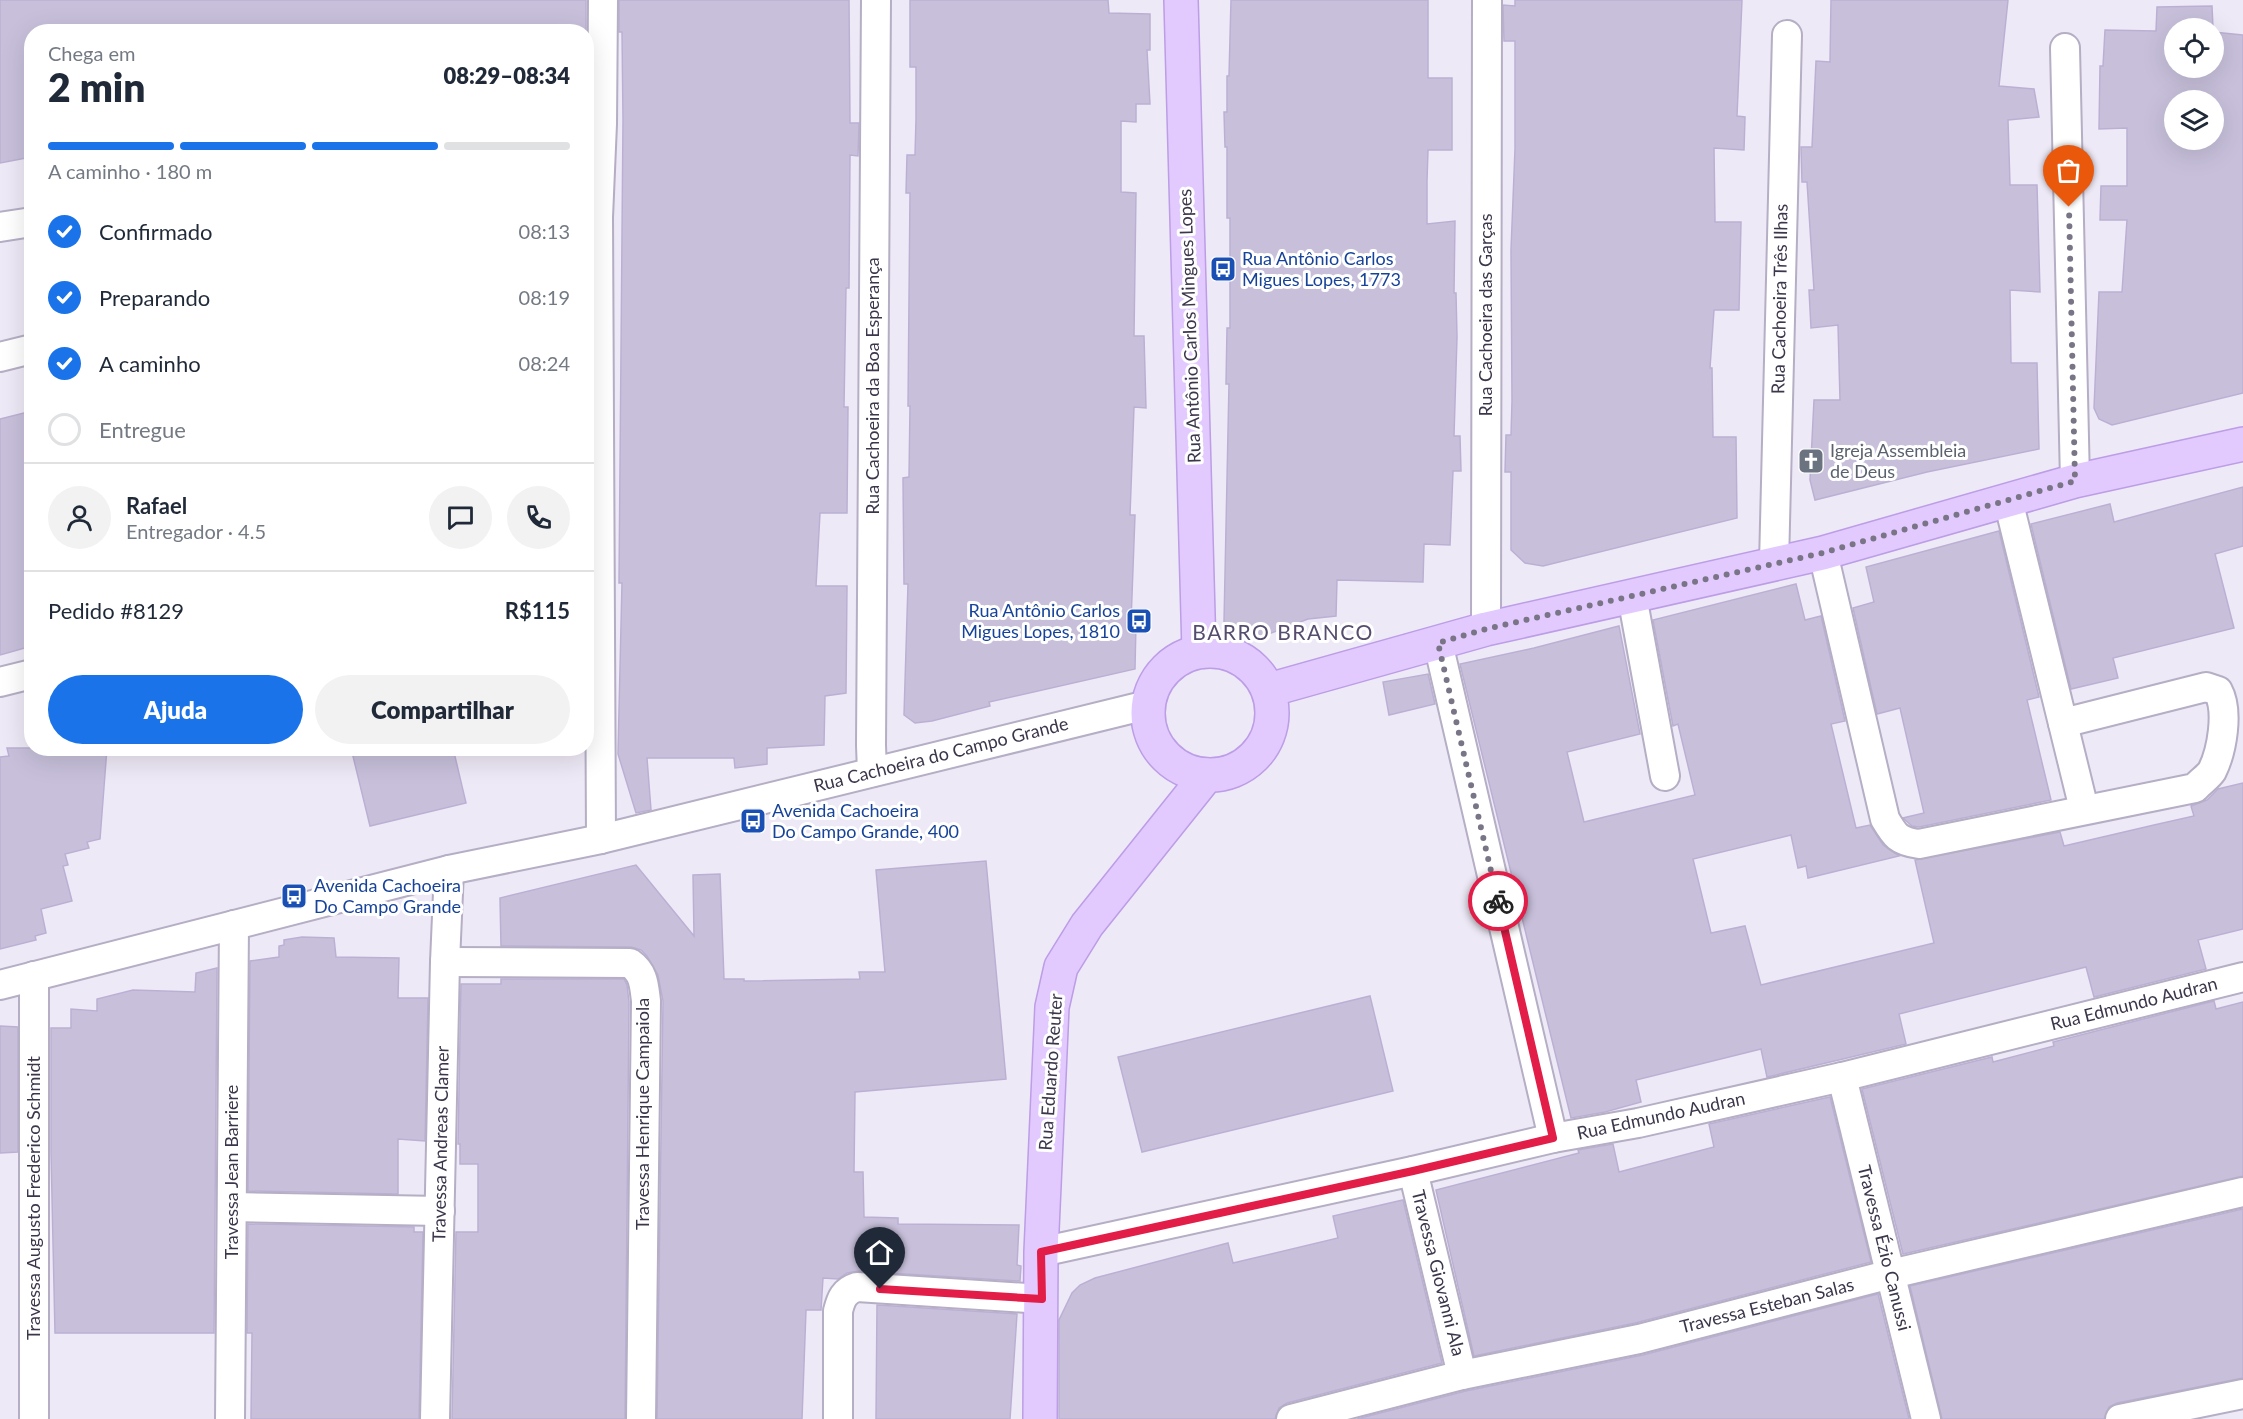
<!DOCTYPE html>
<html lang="pt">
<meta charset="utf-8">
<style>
:root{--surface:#fff;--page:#f2f2f3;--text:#1f2937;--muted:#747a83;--line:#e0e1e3;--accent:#1a73e8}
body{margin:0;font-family:Lato,sans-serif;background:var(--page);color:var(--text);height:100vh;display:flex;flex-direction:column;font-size:22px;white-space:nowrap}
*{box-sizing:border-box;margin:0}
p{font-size:20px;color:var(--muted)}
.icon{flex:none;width:33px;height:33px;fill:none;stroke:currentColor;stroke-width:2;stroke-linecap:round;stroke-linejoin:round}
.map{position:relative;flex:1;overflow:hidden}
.side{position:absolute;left:24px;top:24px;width:570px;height:732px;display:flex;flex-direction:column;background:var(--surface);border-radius:24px;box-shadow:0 6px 24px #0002}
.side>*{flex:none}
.fabs{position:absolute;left:2164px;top:18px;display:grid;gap:12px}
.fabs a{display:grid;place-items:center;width:60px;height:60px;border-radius:50%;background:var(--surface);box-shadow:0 6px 24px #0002;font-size:30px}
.pin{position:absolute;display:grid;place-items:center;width:51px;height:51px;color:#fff;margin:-62px -26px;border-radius:50% 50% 50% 0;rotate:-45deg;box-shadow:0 0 6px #0007}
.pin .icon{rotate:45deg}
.courier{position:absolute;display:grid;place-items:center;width:60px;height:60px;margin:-30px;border:4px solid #e11d48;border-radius:50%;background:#fff;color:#222;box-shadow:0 2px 8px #0007}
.headline em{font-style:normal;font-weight:800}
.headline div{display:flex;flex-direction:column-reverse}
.headline{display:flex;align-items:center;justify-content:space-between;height:102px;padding:0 24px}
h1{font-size:39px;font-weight:800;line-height:45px}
.bar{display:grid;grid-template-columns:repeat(4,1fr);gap:9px 6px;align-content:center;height:72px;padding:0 24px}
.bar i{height:8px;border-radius:4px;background:var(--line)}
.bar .selected{background:var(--accent)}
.bar p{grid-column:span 4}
.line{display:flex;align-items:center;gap:15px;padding:0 24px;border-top:2px solid var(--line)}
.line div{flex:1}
.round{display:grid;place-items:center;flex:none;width:63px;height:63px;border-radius:32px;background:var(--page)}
ol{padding:0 24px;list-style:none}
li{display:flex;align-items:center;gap:18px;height:66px}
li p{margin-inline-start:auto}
li .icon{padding:6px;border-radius:50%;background:var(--accent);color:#fff;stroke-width:4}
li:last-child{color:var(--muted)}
li i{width:33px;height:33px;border:3px solid var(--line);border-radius:50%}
.primary-button{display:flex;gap:12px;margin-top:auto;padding:12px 24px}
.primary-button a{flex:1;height:69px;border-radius:36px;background:var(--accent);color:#fff;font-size:24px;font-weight:800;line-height:69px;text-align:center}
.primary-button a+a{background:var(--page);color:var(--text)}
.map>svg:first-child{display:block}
.building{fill:#c8c0db;stroke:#bbb0d4;stroke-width:1.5;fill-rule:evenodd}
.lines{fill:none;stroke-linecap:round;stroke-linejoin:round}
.street-casing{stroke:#b5aec5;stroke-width:32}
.secondary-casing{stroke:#bc9de6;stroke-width:36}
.street{stroke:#fff;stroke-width:28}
.secondary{stroke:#e2caff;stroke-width:33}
.done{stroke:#7a7586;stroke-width:6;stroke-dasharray:0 10.8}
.route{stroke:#e11d48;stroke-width:8}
.labels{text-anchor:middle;stroke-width:6;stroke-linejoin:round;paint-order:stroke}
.transit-label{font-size:18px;fill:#164399;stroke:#fff;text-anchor:start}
.street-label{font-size:18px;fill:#3c364a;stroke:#fff}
.worship-label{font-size:18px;fill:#5b616d;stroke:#fff;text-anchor:start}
.quarter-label{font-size:21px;letter-spacing:1.5px;fill:#564d6e;stroke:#fff}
</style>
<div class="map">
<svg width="2243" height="1419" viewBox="0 0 2243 1419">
<rect width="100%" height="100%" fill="#eee9f6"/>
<!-- building -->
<g class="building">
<polygon points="0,0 586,0 586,32 32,32 32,157 0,163"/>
<polygon points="619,0 849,0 850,123 859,123 858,156 850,155 849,288 846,288 844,407 848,407 847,513 820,513 816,586 847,586 846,693 825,696 824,745 767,748 767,764 735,768 734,758 647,758 651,810 636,813 618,754 622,583 619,583 623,120 622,32 619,32"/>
<polygon points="910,0 1108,0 1109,13 1150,14 1150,50 1147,50 1150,104 1136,104 1136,122 1121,121 1121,192 1136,193 1134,336 1144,336 1146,408 1134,407 1130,515 1135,515 1131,622 1136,622 1135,669 989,702 990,706 932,721 915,723 904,715 908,584 904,584 903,478 909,477 910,406 908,406 910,193 906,193 907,155 915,155 916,119 916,67 910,67"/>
<polygon points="1231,0 1428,0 1428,78 1452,78 1452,150 1428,150 1427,181 1427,224 1455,221 1454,293 1456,293 1457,337 1454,436 1460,436 1461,471 1453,471 1450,545 1424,544 1423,582 1337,580 1336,616 1308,619 1258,638 1224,622 1229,384 1226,384 1227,328 1230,328 1230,218 1227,218 1227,147 1225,147 1224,112 1227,112 1227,76 1229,76"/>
<polygon points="1515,0 1742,0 1737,116 1745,117 1744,150 1714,148 1715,222 1741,222 1739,310 1714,310 1710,368 1712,368 1713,437 1736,437 1737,518 1543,566 1525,563 1511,550 1511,472 1505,472 1506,435 1511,435 1512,401 1511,250 1515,149 1515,41 1504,41 1503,5 1515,6"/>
<polygon points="1831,0 2008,0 1999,86 2034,89 2039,117 2008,120 2010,185 2037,185 2040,292 2010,290 2011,363 2037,363 2039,449 1927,472 1815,500 1810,480 1814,400 1840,400 1838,325 1811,328 1809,290 1814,290 1807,182 1802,182 1801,147 1812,147 1816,61 1830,62"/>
<path d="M2212 6 2213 28H2175V68H2214V32L2243 35V393L2112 425 2099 419 2094 408 2099 292H2122L2127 220H2100L2101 186H2127V128L2099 129 2100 66H2103L2105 30 2156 31 2157 7ZM2175 100H2214V140H2175Z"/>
<polygon points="32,411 32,646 0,655 0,419"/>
<polygon points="2243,487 2243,546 2215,554 2234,628 2113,658 2118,678 2071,689 2031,524 2110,504 2114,522"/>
<polygon points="1999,531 2039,697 2027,700 2051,800 1919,827 1912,826 1903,818 1924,813 1900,708 1877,714 1853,608 1874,602 1866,567"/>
<polygon points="1796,584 1805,620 1821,616 1845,721 1831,724 1856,828 1870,825 1883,845 1899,856 1808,878 1806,866 1798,868 1791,835 1693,859 1711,933 1745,926 1761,985 1934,943 1915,860 2060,832 2064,846 2154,825 2194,816 2191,806 2207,800 2218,789 2243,783 2243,929 2198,940 2206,969 2094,997 2086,967 1899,1014 1906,1044 1767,1077 1761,1049 1636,1080 1641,1102 1605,1112 1571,1118 1460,664 1534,648 1619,626 1640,734 1567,752 1584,822 1695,795 1678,724 1673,726 1653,620"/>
<polygon points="1428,674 1435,704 1389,715 1383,682"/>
<polygon points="7,748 107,748 100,839 87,842 89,848 65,854 68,865 63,866 72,901 41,909 46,933 35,936 36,940 0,949 0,757 9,756"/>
<polygon points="351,748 453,748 466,803 370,826"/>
<polygon points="986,861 1006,1079 855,1092 854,1172 863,1172 864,1217 898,1218 898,1224 1019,1225 1017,1265 1021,1266 1020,1281 858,1271 847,1273 838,1279 823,1278 821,1310 806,1310 802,1419 657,1419 663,1001 658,975 647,956 641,950 631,947 501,946 500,898 636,865 694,936 693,875 720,874 724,979 744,979 744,981 860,979 859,972 885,972 876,870"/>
<polygon points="302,937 334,938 336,957 399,958 398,998 428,998 425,1141 398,1139 398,1194 248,1191 250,961 279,957 279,946 284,945 284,940"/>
<polygon points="217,968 214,1333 55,1333 51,1152 51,1028 71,1028 71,1009 97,1011 97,999 133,990 195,992 196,973"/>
<polygon points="501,979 624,979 627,985 629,1002 625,1419 452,1419 456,1232 478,1232 478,1164 460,1164 460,1144 458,1144 461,984 501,984"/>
<polygon points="1370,996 1393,1091 1142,1152 1118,1057"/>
<polygon points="2214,1001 2216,1009 2243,1002 2243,1176 1903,1254 1862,1089 1992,1057 1993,1062 2054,1046 2053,1042"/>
<polygon points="0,1026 18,1027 18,1152 0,1153"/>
<polygon points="1830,1097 1871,1262 1635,1323 1474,1356 1436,1190 1579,1153 1578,1150 1613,1144 1619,1172 1714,1147 1709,1124"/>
<polygon points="1403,1200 1442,1363 1287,1403 1279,1408 1275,1419 1059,1419 1059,1320 1072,1293 1080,1285 1095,1278 1228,1243 1233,1263 1338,1238 1333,1216"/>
<polygon points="2243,1209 2243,1378 2117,1403 2109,1407 2104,1419 1942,1419 1910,1286"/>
<polygon points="248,1224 414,1227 414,1232 423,1232 419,1419 251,1419 252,1333 247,1333"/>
<polygon points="1878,1294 1909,1419 1357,1419 1466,1391 1643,1355"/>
<polygon points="877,1305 1017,1314 1010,1419 876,1419"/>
</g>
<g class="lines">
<!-- street casing -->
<g class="street-casing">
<g id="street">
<polyline points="2065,48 2075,481"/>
<polyline points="0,227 32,222"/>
<polyline points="0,357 32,349"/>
<polyline points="2008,500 2084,809"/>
<path d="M1823 553 1885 819C1895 836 1898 841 1919 844L2195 788C2200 782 2208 777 2212 771 2222 751 2229 711 2218 691L2206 687 2063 723"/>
<polyline points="1774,564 1787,35"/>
<polyline points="1632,596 1665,776"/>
<polyline points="1486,629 1487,0"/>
<polyline points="1438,643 1553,1138"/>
<polyline points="0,682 32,674"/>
<polyline points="872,772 871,745 876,0"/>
<polyline points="601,839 598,217 602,124 603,0"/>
<path d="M445 962 630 963C644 973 644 985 646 1001L641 1419"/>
<polyline points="34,976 34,1419"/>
<polyline points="0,985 449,870 601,839 1147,705"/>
<polyline points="1842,1077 1926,1419"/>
<polyline points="1413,1171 1462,1375"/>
<polyline points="232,1207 440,1211"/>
<polyline points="1041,1252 1413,1171 1553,1138 1638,1123 1842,1077 2243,977"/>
<polyline points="230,1419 234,925"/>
<polyline points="435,1419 445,962 449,870"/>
<path d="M838 1419V1311C841 1299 844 1291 857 1287L1042 1299"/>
<polyline points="1291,1419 1462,1375 1639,1339 1891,1274 2243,1192"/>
<polyline points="2120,1419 2243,1394"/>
</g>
</g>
<!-- secondary casing -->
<g class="secondary-casing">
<g id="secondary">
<polyline points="1181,0 1199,651"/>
<circle cx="1210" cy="713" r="62"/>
<polyline points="1269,690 1486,629 1823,553 2075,481 2243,444"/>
<polyline points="1040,1419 1041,1252 1052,1007 1061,967 1087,925 1207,775"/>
</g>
</g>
<!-- street -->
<use href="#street" class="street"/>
<!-- secondary -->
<use href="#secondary" class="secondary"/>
</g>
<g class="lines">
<!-- done -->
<polyline class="done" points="1498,901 1438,643 1486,629 1822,553 2075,481 2069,207"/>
<!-- route -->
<polyline class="route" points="880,1289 1042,1299 1041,1252 1413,1171 1553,1138 1498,901"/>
</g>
<!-- icons -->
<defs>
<g id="bus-square" transform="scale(1.35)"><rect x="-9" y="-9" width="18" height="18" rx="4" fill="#1a4fb4" stroke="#fff"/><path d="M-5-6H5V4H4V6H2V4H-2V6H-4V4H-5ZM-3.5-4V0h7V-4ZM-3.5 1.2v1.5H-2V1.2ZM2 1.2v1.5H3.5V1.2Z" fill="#fff"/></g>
<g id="church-square" transform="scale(1.35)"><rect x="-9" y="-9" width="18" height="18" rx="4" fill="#6b7280" stroke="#fff"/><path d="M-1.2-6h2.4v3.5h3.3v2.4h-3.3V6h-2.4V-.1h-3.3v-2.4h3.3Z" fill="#fff"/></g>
</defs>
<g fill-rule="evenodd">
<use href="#bus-square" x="1223" y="269"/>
<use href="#church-square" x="1811" y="461"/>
<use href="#bus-square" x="1139" y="621"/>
<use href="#bus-square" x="753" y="821"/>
<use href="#bus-square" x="294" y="896"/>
</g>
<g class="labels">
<!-- transit labels -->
<g class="transit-label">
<text x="1242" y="265">Rua Antônio Carlos<tspan x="1242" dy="21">Migues Lopes, 1773</tspan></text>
<text x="1120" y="617" text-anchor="end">Rua Antônio Carlos<tspan x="1120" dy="21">Migues Lopes, 1810</tspan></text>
<text x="772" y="817">Avenida Cachoeira<tspan x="772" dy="21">Do Campo Grande, 400</tspan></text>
<text x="314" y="892">Avenida Cachoeira<tspan x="314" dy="21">Do Campo Grande</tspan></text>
</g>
<!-- street labels -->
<g class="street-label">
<text transform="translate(1780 299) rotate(-89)" y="6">Rua Cachoeira Três Ilhas</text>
<text transform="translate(1486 315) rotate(-90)" y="6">Rua Cachoeira das Garças</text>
<text transform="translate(1190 326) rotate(-92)" y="6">Rua Antônio Carlos Mingues Lopes</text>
<text transform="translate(873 386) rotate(-90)" y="6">Rua Cachoeira da Boa Esperança</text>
<text transform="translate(941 755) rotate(-14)" y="6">Rua Cachoeira do Campo Grande</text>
<text transform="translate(2134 1004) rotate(-14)" y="6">Rua Edmundo Audran</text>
<text transform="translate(1051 1072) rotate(-86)" y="6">Rua Eduardo Reuter</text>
<text transform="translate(643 1114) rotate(-90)" y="6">Travessa Henrique Campaiola</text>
<text transform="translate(1661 1116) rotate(-12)" y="6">Rua Edmundo Audran</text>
<text transform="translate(441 1144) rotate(-89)" y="6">Travessa Andreas Clamer</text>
<text transform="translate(232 1172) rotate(-90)" y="6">Travessa Jean Barriere</text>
<text transform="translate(34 1198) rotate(-90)" y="6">Travessa Augusto Frederico Schmidt</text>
<text transform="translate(1884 1248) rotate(76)" y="6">Travessa Ézio Canussi</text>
<text transform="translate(1438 1273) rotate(76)" y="6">Travessa Giovanni Ala</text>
<text transform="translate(1767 1306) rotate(-14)" y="6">Travessa Esteban Salas</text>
</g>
<!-- worship labels -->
<g class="worship-label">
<text x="1830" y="457">Igreja Assembleia<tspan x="1830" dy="21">de Deus</tspan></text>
</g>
<!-- quarter labels -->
<g class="quarter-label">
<text x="1283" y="640">BARRO BRANCO</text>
</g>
</g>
</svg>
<div class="fabs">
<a><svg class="icon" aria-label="locate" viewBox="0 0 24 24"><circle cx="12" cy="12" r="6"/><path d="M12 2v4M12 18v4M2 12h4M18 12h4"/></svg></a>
<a><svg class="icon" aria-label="layers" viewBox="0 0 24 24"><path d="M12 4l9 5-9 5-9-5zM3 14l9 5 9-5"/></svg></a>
</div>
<div class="pin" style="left:2069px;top:207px;background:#ea580c"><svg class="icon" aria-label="bag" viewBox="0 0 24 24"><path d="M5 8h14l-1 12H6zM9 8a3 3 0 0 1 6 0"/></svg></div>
<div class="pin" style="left:880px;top:1289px;background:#1f2937"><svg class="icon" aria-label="home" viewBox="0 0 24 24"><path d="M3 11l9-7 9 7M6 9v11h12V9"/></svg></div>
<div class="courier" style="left:1498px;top:901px"><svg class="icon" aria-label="bike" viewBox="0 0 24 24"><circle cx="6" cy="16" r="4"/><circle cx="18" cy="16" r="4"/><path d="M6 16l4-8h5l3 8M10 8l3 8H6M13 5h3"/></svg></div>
<section class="side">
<div class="headline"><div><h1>2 min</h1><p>Chega em</p></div><em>08:29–08:34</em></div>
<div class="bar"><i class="selected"></i><i class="selected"></i><i class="selected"></i><i></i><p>A caminho · 180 m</p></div>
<ol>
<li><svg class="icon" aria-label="check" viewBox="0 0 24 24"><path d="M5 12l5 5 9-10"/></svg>Confirmado<p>08:13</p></li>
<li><svg class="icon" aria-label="check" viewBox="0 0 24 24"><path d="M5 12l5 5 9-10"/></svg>Preparando<p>08:19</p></li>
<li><svg class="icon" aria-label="check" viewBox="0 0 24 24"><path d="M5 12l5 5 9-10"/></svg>A caminho<p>08:24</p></li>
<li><i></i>Entregue</li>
</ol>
<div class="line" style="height:108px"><a class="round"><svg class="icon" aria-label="person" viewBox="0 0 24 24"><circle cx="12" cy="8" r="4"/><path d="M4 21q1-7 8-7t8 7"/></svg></a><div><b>Rafael</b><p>Entregador · 4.5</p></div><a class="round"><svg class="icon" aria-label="chat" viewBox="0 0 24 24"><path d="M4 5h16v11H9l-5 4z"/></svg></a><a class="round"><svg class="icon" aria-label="phone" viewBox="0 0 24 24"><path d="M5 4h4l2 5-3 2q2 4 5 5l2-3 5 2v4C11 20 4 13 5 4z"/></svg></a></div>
<div class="line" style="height:78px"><div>Pedido #8129</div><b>R$115</b></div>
<div class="primary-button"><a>Ajuda</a><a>Compartilhar</a></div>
</section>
</div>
